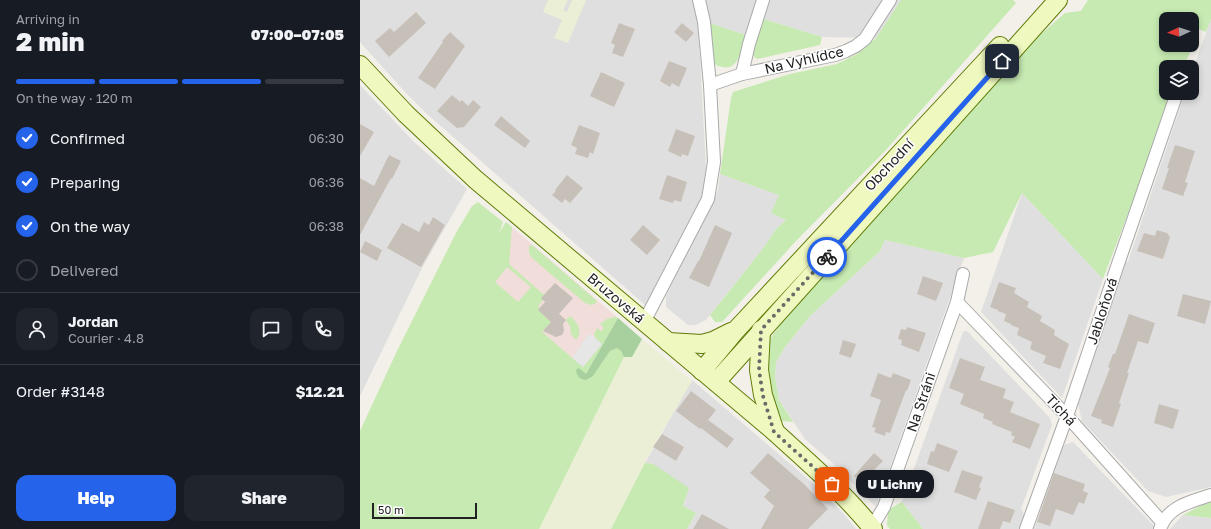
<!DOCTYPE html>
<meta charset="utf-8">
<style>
:root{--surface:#171b24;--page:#20242c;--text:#f1f3f6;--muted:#9ea1a6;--line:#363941;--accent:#2563eb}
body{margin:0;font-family:"Golos Text",sans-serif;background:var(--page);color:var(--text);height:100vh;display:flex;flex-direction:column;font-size:15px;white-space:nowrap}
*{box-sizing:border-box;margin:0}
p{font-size:13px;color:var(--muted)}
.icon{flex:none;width:22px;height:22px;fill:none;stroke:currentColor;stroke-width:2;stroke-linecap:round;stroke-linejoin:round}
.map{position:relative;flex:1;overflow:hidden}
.details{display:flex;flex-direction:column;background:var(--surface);width:360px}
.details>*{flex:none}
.needle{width:26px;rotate:267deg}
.fabs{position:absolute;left:799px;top:12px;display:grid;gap:8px}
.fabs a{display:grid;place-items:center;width:40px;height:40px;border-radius:8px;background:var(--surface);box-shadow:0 2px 6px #0003;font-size:20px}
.scale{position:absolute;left:12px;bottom:10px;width:105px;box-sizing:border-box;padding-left:4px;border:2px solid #222;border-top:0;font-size:11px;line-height:14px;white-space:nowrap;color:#222;-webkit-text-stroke:3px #fff;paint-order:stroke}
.pin{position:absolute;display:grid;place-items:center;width:34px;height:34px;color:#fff;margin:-17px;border-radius:8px;box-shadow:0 2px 6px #0006}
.courier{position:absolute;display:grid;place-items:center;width:40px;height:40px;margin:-20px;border:3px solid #2563eb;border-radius:50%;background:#fff;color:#222;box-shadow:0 1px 5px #0007}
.bubble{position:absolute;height:28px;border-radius:12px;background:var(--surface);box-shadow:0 2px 6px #0003;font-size:13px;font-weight:800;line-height:28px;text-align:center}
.headline em{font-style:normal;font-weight:800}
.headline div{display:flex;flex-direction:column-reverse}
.headline{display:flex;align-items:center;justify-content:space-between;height:68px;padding:0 16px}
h1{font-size:26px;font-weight:800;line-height:30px}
.bar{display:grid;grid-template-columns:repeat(4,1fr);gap:6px 4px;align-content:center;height:48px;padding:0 16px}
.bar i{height:5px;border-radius:3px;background:var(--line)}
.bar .selected{background:var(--accent)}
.bar p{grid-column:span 4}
.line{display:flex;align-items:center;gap:10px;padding:0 16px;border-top:1px solid var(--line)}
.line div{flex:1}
.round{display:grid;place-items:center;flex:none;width:42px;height:42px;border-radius:12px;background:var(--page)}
ol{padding:0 16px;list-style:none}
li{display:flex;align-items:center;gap:12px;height:44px}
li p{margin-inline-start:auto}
li .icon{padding:4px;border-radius:50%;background:var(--accent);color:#fff;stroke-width:4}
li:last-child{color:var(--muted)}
li i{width:22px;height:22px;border:2px solid var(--line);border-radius:50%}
.cta{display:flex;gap:8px;margin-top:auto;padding:8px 16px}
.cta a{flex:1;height:46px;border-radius:12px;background:var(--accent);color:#fff;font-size:16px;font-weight:800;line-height:46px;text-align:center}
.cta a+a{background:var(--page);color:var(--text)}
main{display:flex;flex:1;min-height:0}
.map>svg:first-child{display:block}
.residential{fill:#e0dfdf}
.commercial{fill:#f1ddd9}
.farmland{fill:#eaefd5}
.grass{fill:#c6eab1;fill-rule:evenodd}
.forest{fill:#a7d09e}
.parking{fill:#e6e6e6}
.building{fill:#c7c0b8}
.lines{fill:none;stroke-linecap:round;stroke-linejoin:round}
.minor-casing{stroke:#a9a9a9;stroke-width:14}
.secondary-casing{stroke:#607b07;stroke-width:20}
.minor{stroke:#fff;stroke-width:12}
.secondary{stroke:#eff9bf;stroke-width:18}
.done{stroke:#6b6a68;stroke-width:4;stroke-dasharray:0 7.2}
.route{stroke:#2563eb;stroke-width:5}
.labels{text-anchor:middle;stroke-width:3;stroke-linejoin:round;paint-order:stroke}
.street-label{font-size:14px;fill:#222;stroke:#fff}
</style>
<main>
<section class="details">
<div class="headline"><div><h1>2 min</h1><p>Arriving in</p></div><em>07:00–07:05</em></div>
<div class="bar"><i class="selected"></i><i class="selected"></i><i class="selected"></i><i></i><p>On the way · 120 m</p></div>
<ol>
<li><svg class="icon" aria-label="check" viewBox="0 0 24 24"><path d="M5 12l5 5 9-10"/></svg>Confirmed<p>06:30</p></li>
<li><svg class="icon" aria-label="check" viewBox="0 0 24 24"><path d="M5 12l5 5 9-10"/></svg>Preparing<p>06:36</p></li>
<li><svg class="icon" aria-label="check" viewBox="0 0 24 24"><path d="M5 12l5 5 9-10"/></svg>On the way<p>06:38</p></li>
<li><i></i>Delivered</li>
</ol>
<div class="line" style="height:72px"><a class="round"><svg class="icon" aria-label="person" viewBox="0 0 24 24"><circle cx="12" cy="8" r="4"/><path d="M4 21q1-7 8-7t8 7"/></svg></a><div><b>Jordan</b><p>Courier · 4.8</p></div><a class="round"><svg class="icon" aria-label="chat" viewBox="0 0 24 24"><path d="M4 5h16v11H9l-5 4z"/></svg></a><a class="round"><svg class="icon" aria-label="phone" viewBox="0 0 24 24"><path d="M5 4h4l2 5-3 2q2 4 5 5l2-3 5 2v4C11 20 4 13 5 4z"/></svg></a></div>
<div class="line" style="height:52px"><div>Order #3148</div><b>$12.21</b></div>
<div class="cta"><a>Help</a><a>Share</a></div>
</section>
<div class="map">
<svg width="851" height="529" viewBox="0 0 851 529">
<rect width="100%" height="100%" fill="#f2f0e9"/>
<!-- residential -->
<g class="residential">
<polygon points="0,0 335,0 340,58 347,186 285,305 98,141 67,114 45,92 0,42"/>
<polygon points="343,0 541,0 516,38 462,37 400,18 386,35 349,23"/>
<polygon points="851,19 851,487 806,497 788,491 722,421 718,404 766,261 768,262 825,93 832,93 832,72"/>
<polygon points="0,85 54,142 107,189 62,268 0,396"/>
<polygon points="360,174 420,195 426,220 416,229 405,246 346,320 336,325 328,325 306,307 306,296 358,190"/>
<polygon points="662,193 743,279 702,398 621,312"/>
<polygon points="525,240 604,258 516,507 476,466 445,439 419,400 415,377 416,362 425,347 450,316 520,251"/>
<polygon points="607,331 690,418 692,425 661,509 665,516 660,529 563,529 542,502 603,332"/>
<polygon points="332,380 449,480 482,512 496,529 327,529 336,513 323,506 326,500 293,464 285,463"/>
<polygon points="713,442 796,528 795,529 674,529 704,445"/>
<polygon points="823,515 851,518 851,529 810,529"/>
</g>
<!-- commercial -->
<polygon class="commercial" points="152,227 258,318 226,374 128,290"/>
<!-- farmland -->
<g class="farmland">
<polygon points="188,0 208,0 203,10 207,12 212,0 226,0 208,43 194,38 202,20 183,12"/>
<polygon points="282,339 332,381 293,447 251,529 179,529 264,357 272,357"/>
</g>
<!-- grass -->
<g class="grass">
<polygon points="541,0 653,0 656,3 525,151 436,241 362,322 355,322 350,315 351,314 405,246 416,229 426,220 411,213 419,195 360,174 371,98 373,92 430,74 477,64 497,54 516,38"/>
<path d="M728 0H851V19L846 32 839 29 824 67H806V93H814L743 279 662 193 633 252 604 258 525 240 520 251 450 316 425 347 416 362 415 377 419 400 433 422 420 421 407 392 406 346 410 339 427 315 672 42 705 13 721 11ZM806 19H832V45H806Z"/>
<polygon points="400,18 462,37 460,45 397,59 392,55"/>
<path d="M349 23 386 35C383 46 379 71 363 67 359 67 354 64 352 61 349 56 349 30 349 23Z"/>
<path d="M118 202 143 222 139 233 146 222 152 227 149 264 184 295 183 300 178 306 180 308 178 310 191 322 182 332 223 367 242 344 236 339 234 334 237 328 241 331 244 328 240 324 247 319 255 317 258 318 226 374 217 375 233 376 250 351 257 348 261 351 264 357 179 529H0V431L37 351 97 231 112 206ZM147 267 171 287 158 302 135 282Z"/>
<polygon points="172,245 237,301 236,303 232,305 225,303 172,258 169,253 169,246"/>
<path d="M210 316C218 323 223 331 216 340L210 333H211L210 326 206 320Z"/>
<polygon points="285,463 293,464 329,488 323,506 336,513 327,529 251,529"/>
<polygon points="850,501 851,503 851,518 823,515"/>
<polygon points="542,502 563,529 530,529 527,525 528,510"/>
</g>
<!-- forest -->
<path class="forest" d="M258 318 282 339 272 357H264L261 351 257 348 250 351 233 376 226 380C220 379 217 377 216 370L219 368 226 374Z"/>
<!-- parking -->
<polygon class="parking" points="229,333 242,344 223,367 212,358"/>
<!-- building -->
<g class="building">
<polygon points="56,12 66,23 29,57 15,41 30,28 34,32"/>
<polygon points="259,23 275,29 263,57 252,53 255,45 251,43"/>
<polygon points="322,23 334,33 326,42 314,32"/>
<polygon points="90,32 105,46 75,89 58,78 83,42 82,41"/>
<polygon points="309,61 327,68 319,87 312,83 310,87 300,81"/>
<polygon points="241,72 265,83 254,107 230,96"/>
<polygon points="92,95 100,102 102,100 108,106 113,100 121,107 104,127 97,128 77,111"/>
<polygon points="141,116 170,141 165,148 134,125"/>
<polygon points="0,124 14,132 0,156"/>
<polygon points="219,125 240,133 233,154 230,152 228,158 215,154 217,148 211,145"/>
<polygon points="316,129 335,136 328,156 322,154 321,157 308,151"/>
<polygon points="815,145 835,151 825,182 828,183 823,196 802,189 809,168 807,168"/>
<polygon points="29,155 41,161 32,179 31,178 0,235 0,178 14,186"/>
<polygon points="207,175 223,188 210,203 205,199 202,203 192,195 196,191 195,190"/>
<polygon points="307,175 327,182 321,202 314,200 313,203 299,199"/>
<polygon points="73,217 85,225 61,267 27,248 42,223 59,232 64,222 69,225"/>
<polygon points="283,225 300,240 287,255 270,240"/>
<polygon points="355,225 372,233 349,287 329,278 338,261 339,261"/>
<polygon points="797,230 807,233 810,237 803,259 777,251 784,233 795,236"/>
<polygon points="5,241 22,250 17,261 0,252"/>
<polygon points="563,276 583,283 576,301 557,294"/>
<polygon points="639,282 656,288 654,293 669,302 667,307 682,316 680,321 695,330 694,335 709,344 700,369 683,363 686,356 670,349 672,342 657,335 659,328 651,325 651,324 644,321 646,314 638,311 638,310 630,307"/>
<polygon points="195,283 213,298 199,314 206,320 203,324 204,331 202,335 196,337 183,331 191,322 178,310 185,302 181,298"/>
<polygon points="823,294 851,301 845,324 817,316"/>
<polygon points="769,314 795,323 788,344 778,341 767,373 769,373 759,403 761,404 753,427 741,423 742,420 731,416 750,368 748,367 753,354 755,354"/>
<polygon points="547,327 566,333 559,352 541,345 542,340 538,339 541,329 546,330"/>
<polygon points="483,340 496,344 491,358 479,354"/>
<polygon points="600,358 625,367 620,380 646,389 643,398 654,402 650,412 680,424 670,449 652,442 655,437 651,435 652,432 632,424 633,422 623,418 624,414 600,404 604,394 589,388"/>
<polygon points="518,373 531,378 533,373 551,380 547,391 546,390 530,433 526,432 525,436 514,432 516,428 512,427 521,400 510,396"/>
<polygon points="331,391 356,410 348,420 374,439 367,448 341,428 340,429 316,411"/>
<polygon points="799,404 819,410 813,429 794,423"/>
<polygon points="302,434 324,447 316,461 293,447"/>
<polygon points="577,443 598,451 589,472 567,464 571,451 574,452"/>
<polygon points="408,453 445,485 468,509 448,529 401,529 414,506 404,497 410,490 390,473"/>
<polygon points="514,453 523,461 515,469 522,476 510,490 494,476"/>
<polygon points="602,470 623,477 619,487 621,488 616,500 594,492"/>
<polygon points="694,473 725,484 723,491 728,493 724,504 719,502 713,515 696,509 690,526 677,522"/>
<polygon points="628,501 655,510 650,523 643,521 640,529 618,529"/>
<polygon points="342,514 369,529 333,529"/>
</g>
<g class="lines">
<!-- minor casing -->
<g class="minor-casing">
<g id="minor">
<polyline points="339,0 344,22 350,85"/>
<polyline points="382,74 475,55 486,51 496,46 505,39 530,0"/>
<polyline points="597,302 707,416 802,522"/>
<polyline points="284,322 348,199 354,162 350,85 382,74 389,44 403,0"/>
<polyline points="512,527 524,507 597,302 603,274"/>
<polyline points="666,529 707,416 758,264 817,93"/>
<path d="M800 529C808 506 830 502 851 495"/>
</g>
</g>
<!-- secondary casing -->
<g class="secondary-casing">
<g id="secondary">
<path d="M0 65 46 114 115 179 415 432C449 463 484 493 513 529"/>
<polyline points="401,330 399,370 403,395 415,432"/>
<polyline points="308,342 342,344 353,341 371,332"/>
<polyline points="342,371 376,330 640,46"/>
<polyline points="356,382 698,0"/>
</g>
</g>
<!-- minor -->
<use href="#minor" class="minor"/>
<!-- secondary -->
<use href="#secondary" class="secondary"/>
</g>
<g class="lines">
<!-- done -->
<polyline class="done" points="467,257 401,330 399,370 403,396 414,432 472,484"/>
<!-- route -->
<polyline class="route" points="467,257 642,61"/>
</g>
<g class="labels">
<!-- street labels -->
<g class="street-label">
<text transform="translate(444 60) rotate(-13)" y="5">Na Vyhlídce</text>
<text transform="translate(529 165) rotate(-47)" y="5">Obchodní</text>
<text transform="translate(256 298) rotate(40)" y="5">Bruzovská</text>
<text transform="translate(742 311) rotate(-72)" y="5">Jabloňová</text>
<text transform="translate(561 402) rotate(-71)" y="5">Na Stráni</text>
<text transform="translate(701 410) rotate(47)" y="5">Tichá</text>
</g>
</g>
</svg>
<div class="fabs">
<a><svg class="needle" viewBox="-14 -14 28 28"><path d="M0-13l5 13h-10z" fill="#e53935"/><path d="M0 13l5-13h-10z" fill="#9ea1a6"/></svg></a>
<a><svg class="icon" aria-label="layers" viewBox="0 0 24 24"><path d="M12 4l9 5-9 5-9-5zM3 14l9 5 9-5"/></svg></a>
</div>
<div class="scale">50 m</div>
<div class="pin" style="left:472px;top:484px;background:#ea580c"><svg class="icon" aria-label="bag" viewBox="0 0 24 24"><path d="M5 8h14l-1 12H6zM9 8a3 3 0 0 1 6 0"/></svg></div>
<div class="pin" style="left:642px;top:61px;background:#1f2937"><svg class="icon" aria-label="home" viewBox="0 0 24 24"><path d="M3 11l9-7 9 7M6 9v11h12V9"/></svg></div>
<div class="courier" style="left:467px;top:257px"><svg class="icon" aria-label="bike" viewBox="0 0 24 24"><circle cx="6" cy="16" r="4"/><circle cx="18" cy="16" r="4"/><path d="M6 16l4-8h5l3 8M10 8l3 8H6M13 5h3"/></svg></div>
<div class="bubble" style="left:496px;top:470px;width:78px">U Lichny</div>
</div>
</main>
